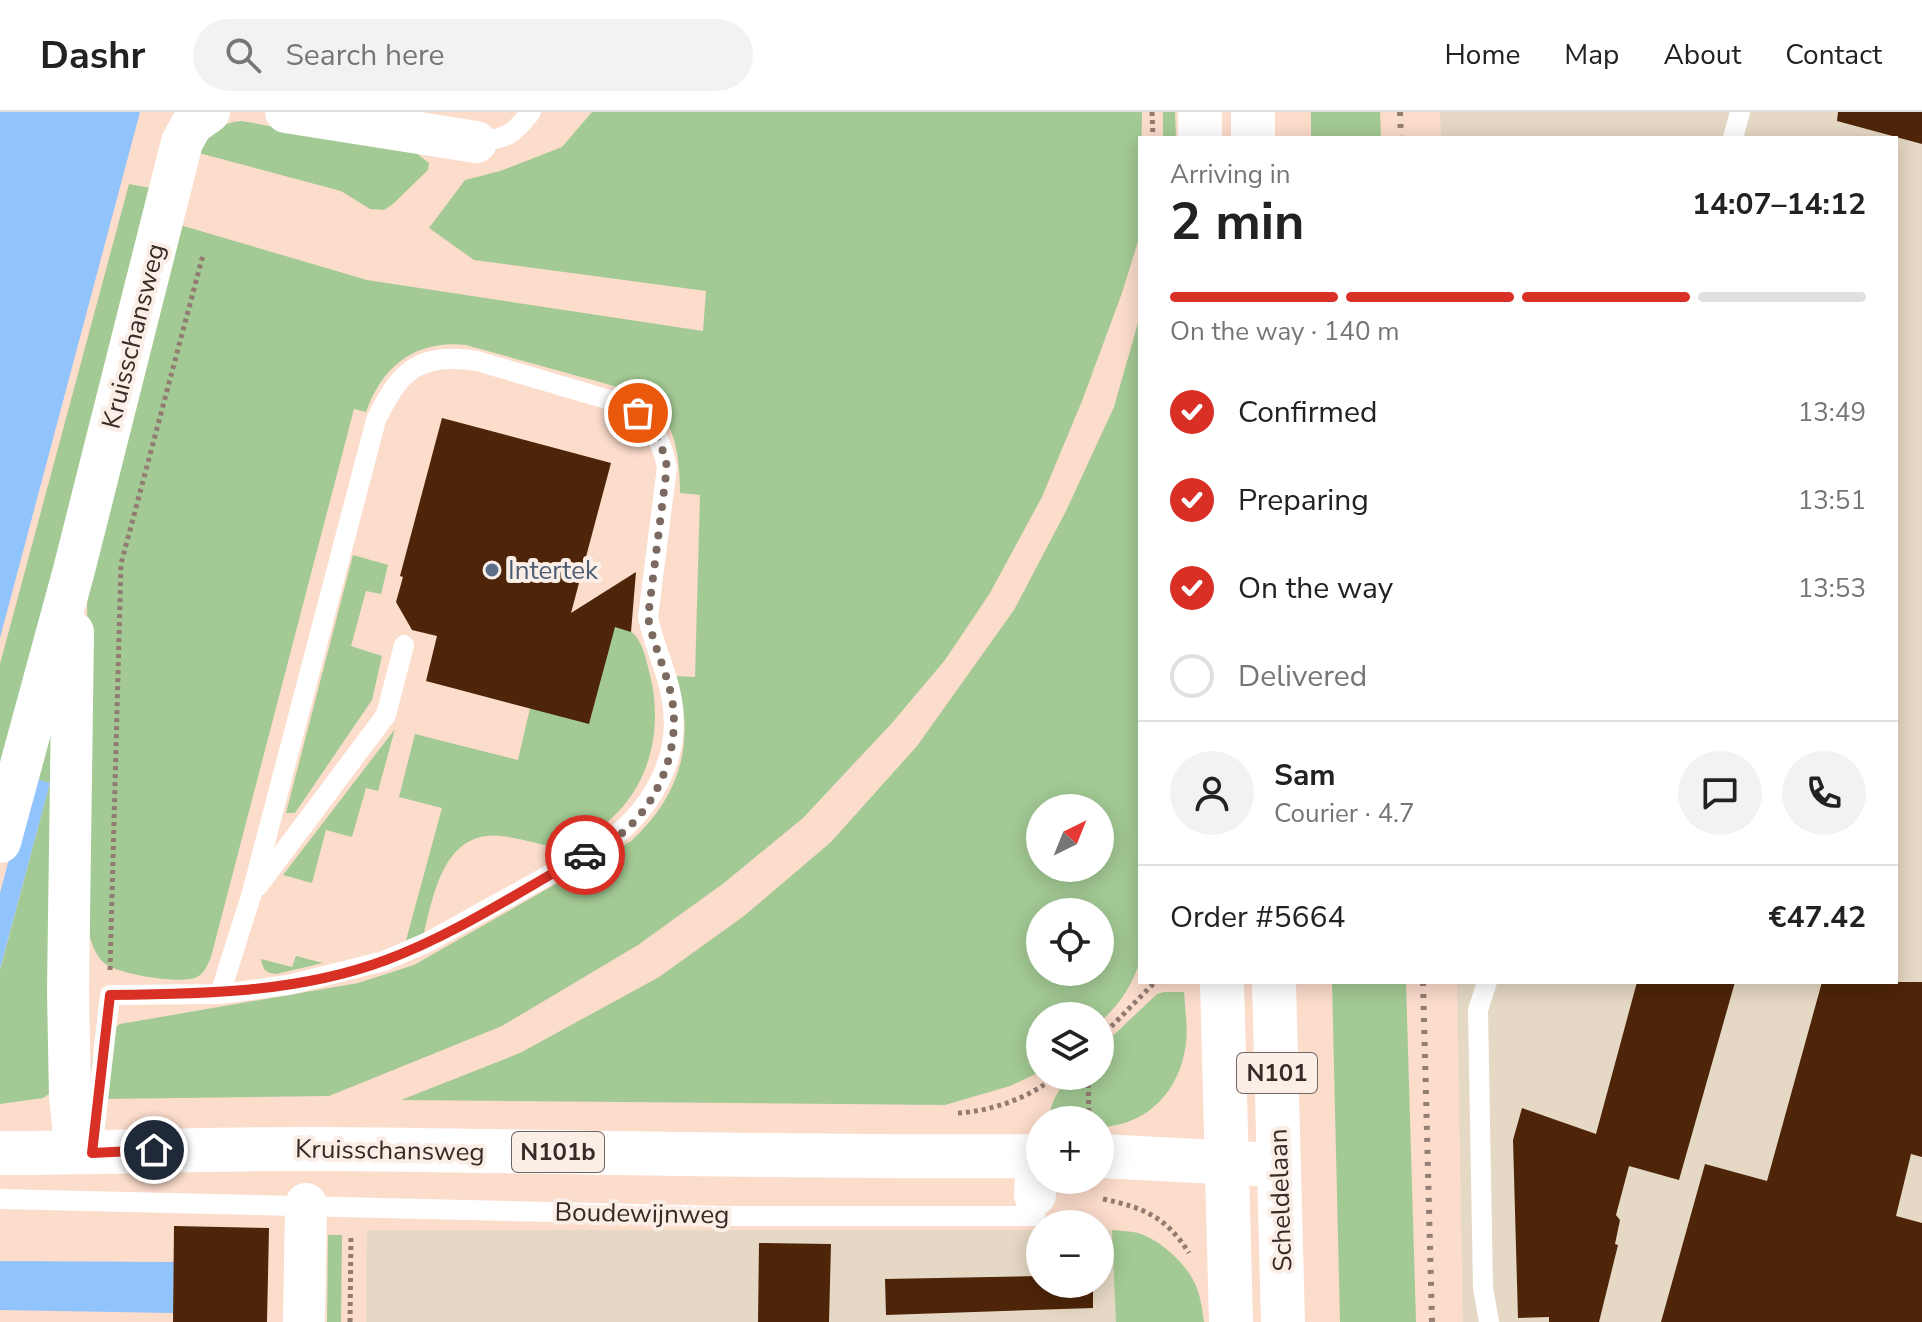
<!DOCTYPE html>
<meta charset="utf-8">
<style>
:root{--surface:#fff;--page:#f2f2f2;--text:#222;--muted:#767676;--line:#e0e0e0;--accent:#d93025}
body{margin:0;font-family:"Nunito Sans",sans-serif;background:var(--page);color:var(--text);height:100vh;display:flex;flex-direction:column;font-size:30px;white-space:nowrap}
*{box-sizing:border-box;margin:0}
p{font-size:26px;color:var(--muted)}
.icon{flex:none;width:44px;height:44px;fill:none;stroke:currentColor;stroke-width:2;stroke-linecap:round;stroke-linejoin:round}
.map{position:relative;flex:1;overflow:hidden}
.details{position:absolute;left:1138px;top:24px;width:760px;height:848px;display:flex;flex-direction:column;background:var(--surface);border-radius:0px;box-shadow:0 4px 20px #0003}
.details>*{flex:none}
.needle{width:52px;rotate:43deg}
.controls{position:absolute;left:1026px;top:682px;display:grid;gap:16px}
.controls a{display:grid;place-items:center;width:88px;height:88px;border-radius:50%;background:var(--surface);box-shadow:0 4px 20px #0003;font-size:40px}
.pin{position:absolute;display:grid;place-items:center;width:68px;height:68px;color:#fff;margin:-34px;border:4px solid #fff;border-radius:50%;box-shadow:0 2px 8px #0007}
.courier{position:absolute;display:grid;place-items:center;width:80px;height:80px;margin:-40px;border:6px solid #d93025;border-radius:50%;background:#fff;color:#222;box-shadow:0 2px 10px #0007}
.head em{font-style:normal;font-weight:700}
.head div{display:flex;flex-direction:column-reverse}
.head{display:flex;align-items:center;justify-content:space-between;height:136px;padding:0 32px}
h1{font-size:52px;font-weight:700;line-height:60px}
.bar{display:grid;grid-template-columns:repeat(4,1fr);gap:12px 8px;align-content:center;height:96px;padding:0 32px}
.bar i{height:10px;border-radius:6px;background:var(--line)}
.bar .active{background:var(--accent)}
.bar p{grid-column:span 4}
.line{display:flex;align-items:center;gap:20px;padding:0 32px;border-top:2px solid var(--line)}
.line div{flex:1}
.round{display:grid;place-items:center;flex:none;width:84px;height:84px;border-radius:42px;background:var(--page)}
ol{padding:0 32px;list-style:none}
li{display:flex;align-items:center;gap:24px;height:88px}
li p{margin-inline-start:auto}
li .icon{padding:8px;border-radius:50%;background:var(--accent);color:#fff;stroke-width:4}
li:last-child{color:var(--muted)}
li i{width:44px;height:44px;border:4px solid var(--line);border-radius:50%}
header{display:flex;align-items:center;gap:48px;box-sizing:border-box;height:112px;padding:0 40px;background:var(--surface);border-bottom:2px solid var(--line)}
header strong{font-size:38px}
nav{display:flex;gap:44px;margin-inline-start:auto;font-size:28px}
.search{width:560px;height:72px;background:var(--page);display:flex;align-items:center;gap:20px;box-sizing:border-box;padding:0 28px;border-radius:44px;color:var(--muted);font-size:30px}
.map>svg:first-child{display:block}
.industrial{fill:#e5d8c4}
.green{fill:#a3ca94;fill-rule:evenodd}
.water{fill:#91c3fd}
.building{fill:#4e2508}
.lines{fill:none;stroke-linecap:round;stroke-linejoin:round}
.path{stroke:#927c71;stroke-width:5;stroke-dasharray:4 4;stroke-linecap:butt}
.service{stroke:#fff;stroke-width:20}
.minor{stroke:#fff;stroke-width:42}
.primary{stroke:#fff;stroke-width:44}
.rail{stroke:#937e73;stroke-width:6;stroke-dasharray:4 8;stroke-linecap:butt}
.done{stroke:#7c695f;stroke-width:8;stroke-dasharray:0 14.4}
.route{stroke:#d93025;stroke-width:10}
.service-dot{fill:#5c6f8a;stroke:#fbeee7;stroke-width:3}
.labels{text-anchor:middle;stroke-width:8;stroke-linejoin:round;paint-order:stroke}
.shield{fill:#fbeee7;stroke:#72665f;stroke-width:2}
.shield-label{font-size:24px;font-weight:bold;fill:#372b25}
.street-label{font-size:26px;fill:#372b25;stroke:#fbeee7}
.service-label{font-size:26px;fill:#4e5e75;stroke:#fbeee7;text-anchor:start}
</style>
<header>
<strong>Dashr</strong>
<div class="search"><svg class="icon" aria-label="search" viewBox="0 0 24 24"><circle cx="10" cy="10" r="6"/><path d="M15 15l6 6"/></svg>Search here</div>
<nav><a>Home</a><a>Map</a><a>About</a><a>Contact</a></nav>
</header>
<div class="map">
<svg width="1922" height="1210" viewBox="0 0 1922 1210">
<rect width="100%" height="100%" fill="#fcdccb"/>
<!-- industrial -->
<g class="industrial">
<polygon points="1440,0 1922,0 1922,1210 1463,1210 1457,870 1896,870 1896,26 1441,26"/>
<polygon points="367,1118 1040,1118 1040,1172 1100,1172 1100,1118 1112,1118 1139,1121 1160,1132 1179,1149 1192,1166 1199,1185 1204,1210 366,1210"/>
</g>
<!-- green -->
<g class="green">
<path d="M592 0H1142L1140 123 1122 181 1082 289 1042 385 990 481 945 548 892 611 803 706 724 771 638 833 502 914 329 984 103 987C82 960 91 928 120 912L358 871 414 853 631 729C681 684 696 628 676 564L695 565 700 383 680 381C680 341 674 295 632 279L466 233C416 228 383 253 366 300L354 297 211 845C208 852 205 861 197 865 181 873 117 862 104 851 96 844 92 832 89 823L87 465 180 113 367 168 703 219 706 179 474 148 429 116 465 68 500 59 562 35Z"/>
<polygon points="1163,0 1175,0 1176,26 1163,26"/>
<polygon points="1311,0 1380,0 1381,26 1311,26"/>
<path d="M242 9 416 41 429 51 428 58 393 92 384 98 370 97 341 79 199 41C206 20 220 11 242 9Z"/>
<polygon points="129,72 156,77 0,675 0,552"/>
<path d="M1140 204V848C1133 873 1119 893 1100 910V904H1040V960L1010 974 945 993 401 988 520 941 659 865 744 804 831 730 917 634 1014 498 1066 399 1114 295ZM1040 696H1100V756H1040ZM1040 800H1100V860H1040Z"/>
<polygon points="353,443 388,453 381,482 366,479 351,534 382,544 372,588 295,701 286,701"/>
<path d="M571 503C587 507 616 511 630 519 642 526 647 550 650 563 662 611 653 663 618 700 601 718 575 732 554 748L557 736C539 732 520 726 501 724 445 718 434 780 424 821L405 832 442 696 399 685 415 622 518 648 530 596 590 608 605 551 562 539Z"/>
<polygon points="58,598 52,980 43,986 0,992 0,858 50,671 31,665"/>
<polygon points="395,617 378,679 366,676 352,725 326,718 312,771 283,763"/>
<path d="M296 844 323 851 276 862C265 861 263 857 261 847L292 855Z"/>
<polygon points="1332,870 1406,870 1416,1210 1340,1210"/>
<path d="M1164 880H1184C1185 897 1188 915 1186 931 1181 978 1147 1014 1100 1015V1008H1048C1052 989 1057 978 1071 964H1100V936L1157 882Z"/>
<path d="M1112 1118C1120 1119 1130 1119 1138 1121 1158 1127 1182 1148 1192 1166 1200 1179 1202 1195 1204 1210H1116Z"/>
<polygon points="328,1123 342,1123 341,1210 327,1210"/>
</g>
<!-- water -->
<g class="water">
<polygon points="0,0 140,0 0,526"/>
<polygon points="31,665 50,671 0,857 0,781"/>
<polygon points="0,1149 174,1150 173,1201 0,1198"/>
</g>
<!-- building -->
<g class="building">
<polygon points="1838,0 1922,0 1922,32 1837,9"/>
<polygon points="442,306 611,351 571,501 636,460 631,520 615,515 589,612 426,569 437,524 412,518 396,490 403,465 400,464"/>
<polygon points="1637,870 1735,870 1679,1068 1629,1054 1616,1103 1620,1108 1615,1132 1618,1133 1599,1210 1549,1210 1549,1205 1518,1206 1513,1028 1522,996 1596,1022"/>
<polygon points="1822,870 1922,870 1922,1045 1911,1042 1896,1104 1922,1111 1922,1210 1661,1210 1705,1052 1767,1069"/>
<polygon points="174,1114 269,1116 267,1210 173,1210"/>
<polygon points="759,1131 831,1132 829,1210 758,1210"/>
<polygon points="1040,1164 1040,1172 1093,1172 1093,1196 886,1203 885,1167"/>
</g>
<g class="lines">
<!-- path -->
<g class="path">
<polyline points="1152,0 1153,26"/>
<polyline points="110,858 121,452 203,143"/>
<polyline points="1100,926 1155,870"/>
<polyline points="1088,964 1089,1007"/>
<path d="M958 1001C992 999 1029 986 1056 964"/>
<path d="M1103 1087C1145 1096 1166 1105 1189 1141"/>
<polyline points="350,1210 351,1123"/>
</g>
<!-- service -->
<g class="service">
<polyline points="1733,26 1740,0"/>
<path d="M476 30C506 27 512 24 531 0"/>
<polyline points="258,774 386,603 404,533"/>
<polyline points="1487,870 1478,898 1483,1176 1489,1210"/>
<path d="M92 1041 110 883 220 882 288 873 384 849 428 830 598 736C650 703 684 646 671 583 666 556 653 532 648 505L667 355C660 322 650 307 620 291L477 249C419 240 400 258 376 308L251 784 220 882"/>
<polyline points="0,1087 726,1104 1035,1104 1035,1083"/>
</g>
<!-- minor -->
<g class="minor">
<polyline points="286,0 476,30"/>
<polyline points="73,520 68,880 70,985 76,1041"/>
<polyline points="0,730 74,458 182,30 192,12 209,0"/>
<polyline points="1035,1083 1037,1044"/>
<polyline points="304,1210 306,1092"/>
</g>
<!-- primary -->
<g class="primary">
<polyline points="1200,0 1200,26"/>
<polyline points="1253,0 1253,26"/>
<polyline points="1222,870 1231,1210"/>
<polyline points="1274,870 1283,1210"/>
<path d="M0 1041C109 1041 218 1036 326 1037 564 1039 802 1046 1040 1044"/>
<polyline points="1100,1044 1257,1052"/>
</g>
<!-- rail -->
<g class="rail">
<polyline points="1400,0 1401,26"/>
<polyline points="1423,870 1432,1210"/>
</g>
</g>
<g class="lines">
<!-- done -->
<path class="done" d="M585 743C597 736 611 730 622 721 661 689 682 631 671 582 665 556 653 532 648 505L667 355C662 331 655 318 638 301"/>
<!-- route -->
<path class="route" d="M154 1038 92 1041 110 883C202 882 298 881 386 848 456 822 520 779 585 743"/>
</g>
<!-- markers -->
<circle class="service-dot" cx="492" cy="458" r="8"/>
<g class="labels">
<!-- shield labels -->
<g class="shield">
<rect x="1237" y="941" width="80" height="40" rx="6"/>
<rect x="512" y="1020" width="92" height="40" rx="6"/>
</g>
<g class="shield-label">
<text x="1277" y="969">N101</text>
<text x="558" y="1048">N101b</text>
</g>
<!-- street labels -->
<g class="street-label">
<text transform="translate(133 224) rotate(-76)" y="9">Kruisschansweg</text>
<text transform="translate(390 1038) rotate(1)" y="9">Kruisschansweg</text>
<text transform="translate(1280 1088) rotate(-92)" y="9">Scheldelaan</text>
<text transform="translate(642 1101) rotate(1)" y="9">Boudewijnweg</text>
</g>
<!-- service labels -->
<g class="service-label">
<text x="508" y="467">Intertek</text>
</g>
</g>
</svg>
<div class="controls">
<a><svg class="needle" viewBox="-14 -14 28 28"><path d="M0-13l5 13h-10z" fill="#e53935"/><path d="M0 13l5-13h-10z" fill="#767676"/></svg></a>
<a><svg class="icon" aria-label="locate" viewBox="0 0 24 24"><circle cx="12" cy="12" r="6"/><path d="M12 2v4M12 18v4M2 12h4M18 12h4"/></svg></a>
<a><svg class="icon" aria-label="layers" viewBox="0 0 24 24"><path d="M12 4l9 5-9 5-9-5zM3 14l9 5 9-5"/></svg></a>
<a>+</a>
<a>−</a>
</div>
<div class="pin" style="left:638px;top:301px;background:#ea580c"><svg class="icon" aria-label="bag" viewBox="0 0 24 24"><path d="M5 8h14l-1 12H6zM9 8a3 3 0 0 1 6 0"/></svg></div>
<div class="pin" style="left:154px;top:1038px;background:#1f2937"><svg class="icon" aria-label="home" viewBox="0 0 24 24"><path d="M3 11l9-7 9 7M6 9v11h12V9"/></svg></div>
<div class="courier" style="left:585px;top:743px"><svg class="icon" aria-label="car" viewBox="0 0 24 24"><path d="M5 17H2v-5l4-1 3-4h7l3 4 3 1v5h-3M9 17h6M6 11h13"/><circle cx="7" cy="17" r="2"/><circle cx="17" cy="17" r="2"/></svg></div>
<section class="details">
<div class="head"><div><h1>2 min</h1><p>Arriving in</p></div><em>14:07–14:12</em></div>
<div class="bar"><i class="active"></i><i class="active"></i><i class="active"></i><i></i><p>On the way · 140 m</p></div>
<ol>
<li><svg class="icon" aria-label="check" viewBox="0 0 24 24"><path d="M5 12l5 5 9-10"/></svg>Confirmed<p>13:49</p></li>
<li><svg class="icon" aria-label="check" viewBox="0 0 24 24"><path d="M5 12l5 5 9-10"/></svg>Preparing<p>13:51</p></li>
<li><svg class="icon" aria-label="check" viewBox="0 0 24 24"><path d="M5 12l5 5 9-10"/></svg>On the way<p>13:53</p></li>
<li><i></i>Delivered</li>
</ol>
<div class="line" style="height:144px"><a class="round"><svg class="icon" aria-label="person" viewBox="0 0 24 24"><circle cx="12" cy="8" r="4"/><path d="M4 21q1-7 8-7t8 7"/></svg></a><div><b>Sam</b><p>Courier · 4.7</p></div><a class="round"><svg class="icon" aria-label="chat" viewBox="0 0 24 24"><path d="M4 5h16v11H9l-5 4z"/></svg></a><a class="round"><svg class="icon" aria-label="phone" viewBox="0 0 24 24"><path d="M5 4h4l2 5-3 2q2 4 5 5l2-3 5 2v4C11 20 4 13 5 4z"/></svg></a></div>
<div class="line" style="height:104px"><div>Order #5664</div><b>€47.42</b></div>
</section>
</div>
